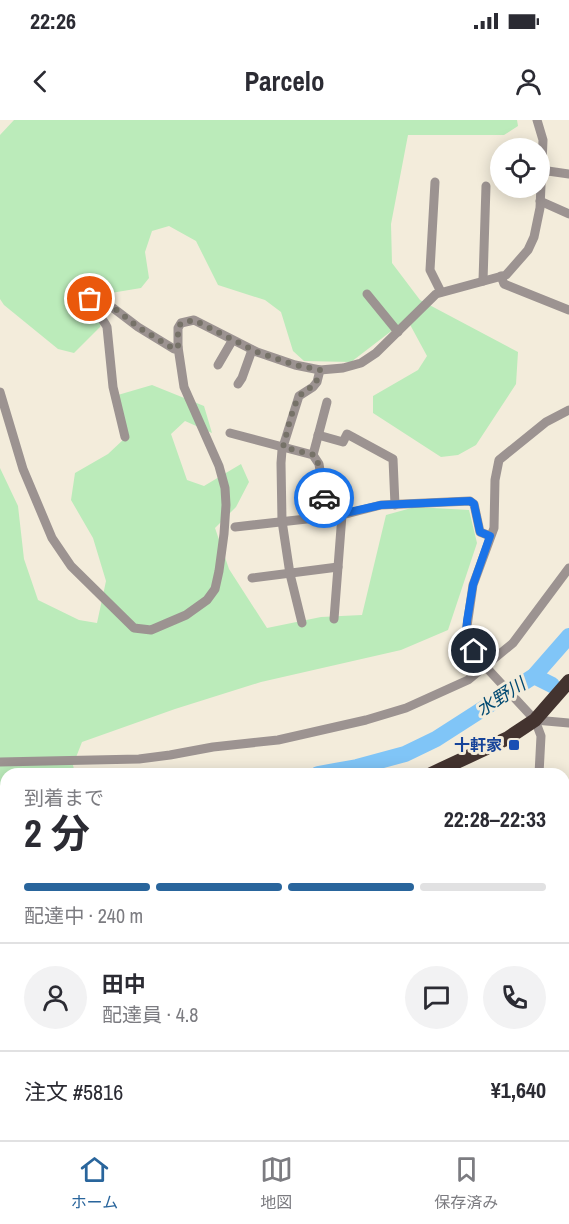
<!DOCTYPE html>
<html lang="ja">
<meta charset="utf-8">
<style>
:root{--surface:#fff;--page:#f2f2f3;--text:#2b2b33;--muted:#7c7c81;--line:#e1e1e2;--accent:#29659c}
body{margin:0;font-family:"Archivo Narrow","Noto Sans JP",sans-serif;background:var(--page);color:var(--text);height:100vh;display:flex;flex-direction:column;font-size:22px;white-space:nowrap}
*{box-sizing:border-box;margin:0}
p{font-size:20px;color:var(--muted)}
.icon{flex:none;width:33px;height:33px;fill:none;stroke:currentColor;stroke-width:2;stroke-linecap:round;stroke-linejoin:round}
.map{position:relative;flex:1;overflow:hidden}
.panel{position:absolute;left:0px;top:648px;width:570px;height:372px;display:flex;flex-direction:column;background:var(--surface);border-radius:18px 18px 0 0;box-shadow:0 3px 15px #0003}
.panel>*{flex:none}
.controls{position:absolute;left:490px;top:18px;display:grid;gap:12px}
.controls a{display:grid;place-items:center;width:60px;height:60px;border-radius:50%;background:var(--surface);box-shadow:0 3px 15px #0003;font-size:30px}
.pin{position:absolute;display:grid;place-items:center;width:51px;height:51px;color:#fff;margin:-26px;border:3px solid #fff;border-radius:50%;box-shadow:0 2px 6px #0007}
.courier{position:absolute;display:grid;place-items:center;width:60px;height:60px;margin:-30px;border:4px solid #1a73e8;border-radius:50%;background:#fff;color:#222;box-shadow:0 2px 8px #0007}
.headline em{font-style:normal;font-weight:700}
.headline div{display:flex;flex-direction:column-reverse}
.headline{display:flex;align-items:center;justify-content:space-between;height:102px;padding:0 24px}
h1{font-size:39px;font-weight:700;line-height:45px}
.bar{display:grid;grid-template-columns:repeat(4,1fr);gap:9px 6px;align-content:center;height:72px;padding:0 24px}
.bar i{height:8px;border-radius:4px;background:var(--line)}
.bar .selected{background:var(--accent)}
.bar p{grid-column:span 4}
.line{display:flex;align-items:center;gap:15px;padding:0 24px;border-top:2px solid var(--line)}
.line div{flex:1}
.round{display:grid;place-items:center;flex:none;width:63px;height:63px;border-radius:32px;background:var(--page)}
.status{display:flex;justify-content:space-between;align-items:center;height:42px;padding:0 30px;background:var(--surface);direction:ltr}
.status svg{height:16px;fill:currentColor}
header{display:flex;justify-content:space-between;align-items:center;height:78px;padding:0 24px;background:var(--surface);font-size:27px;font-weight:700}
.tab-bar{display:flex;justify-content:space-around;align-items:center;height:84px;border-top:2px solid var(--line);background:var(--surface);font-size:16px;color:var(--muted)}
.tab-bar a{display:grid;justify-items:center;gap:3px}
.tab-bar .selected{color:var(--accent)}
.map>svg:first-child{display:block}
.green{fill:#bbebba}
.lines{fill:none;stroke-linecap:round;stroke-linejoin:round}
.stream{stroke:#80c5f7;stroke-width:3}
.river{stroke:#80c5f7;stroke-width:16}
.minor{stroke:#9c9391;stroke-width:9}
.highway{stroke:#43332f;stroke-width:14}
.done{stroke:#767268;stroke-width:6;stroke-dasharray:0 10.8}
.route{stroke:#1a73e8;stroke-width:8}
.transit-dot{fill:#1a4fb4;stroke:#f3ecdb;stroke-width:2}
.labels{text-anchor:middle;stroke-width:6;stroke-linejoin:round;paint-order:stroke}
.transit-label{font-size:16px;font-weight:bold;fill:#164399;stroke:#f3ecdb;text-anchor:end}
.water-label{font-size:18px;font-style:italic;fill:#004971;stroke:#f3ecdb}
</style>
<div class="status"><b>22:26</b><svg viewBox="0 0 49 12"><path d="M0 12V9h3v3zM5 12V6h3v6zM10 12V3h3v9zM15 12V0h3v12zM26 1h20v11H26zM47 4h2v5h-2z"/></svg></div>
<header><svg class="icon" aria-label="back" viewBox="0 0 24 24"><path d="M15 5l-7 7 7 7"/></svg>Parcelo<svg class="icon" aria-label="person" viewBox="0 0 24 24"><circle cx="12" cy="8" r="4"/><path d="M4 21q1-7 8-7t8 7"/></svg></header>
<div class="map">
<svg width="569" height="1020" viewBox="0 0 569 1020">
<rect width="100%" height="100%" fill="#f3ecdb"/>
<!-- green -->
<g class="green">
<polygon points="14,0 517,0 518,6 504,15 408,15 391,104 392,143 420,180 518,232 516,264 476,325 458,335 441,337 373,293 373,276 418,250 427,236 407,199 351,242 304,241 293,231 281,192 265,180 218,165 196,121 169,106 152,111 145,132 149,158 141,168 105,174 100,207 74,233 58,229 4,185 0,179 0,15"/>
<polygon points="152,265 204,286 212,313 185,301 171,314 187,360 204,366 241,344 249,362 236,387 215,408 229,449 267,508 321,497 362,495 386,395 415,387 469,390 477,423 448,510 401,530 261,562 175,589 82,622 73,645 75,654 6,654 6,1014 303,1014 309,1020 0,1020 0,348 18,386 24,439 38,480 79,500 97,503 106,461 93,418 71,380 75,353 108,334 124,319 111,277"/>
</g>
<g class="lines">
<!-- stream -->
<polyline class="stream" points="404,1014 407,1020"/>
<!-- river -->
<g class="river">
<polyline points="534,556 552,565"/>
<polyline points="318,654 357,647 405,634 436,619 534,556 569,516"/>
<polyline points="0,715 6,712"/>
</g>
<!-- minor -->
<g class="minor">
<polyline points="541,50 569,54"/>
<polyline points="435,62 430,150 441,172"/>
<polyline points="540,81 569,94"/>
<polyline points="501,156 504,164 569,190"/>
<polyline points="483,161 486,66"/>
<polyline points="367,174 398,212"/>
<polyline points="218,245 232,221"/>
<polyline points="238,264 242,258 252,230"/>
<polyline points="0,272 23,349 52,418 71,446 134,508 151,510 186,495 207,480 215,469 219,451 224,414 226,385 225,368 219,346 184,267 178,227 178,208 181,203 194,200 257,232 295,245 320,250 343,248 361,243 376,233 436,174 506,155 528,130 534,117 540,88 543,20 537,0"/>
<polyline points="230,313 313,335 319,344 327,397"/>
<polyline points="318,315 343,322 347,314 393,339 395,385"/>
<path d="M125 317 113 267 107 207C103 198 94 192 89 183L93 176 100 178 138 207 174 229 178 227"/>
<polyline points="313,335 327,282"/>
<polyline points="235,407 342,395 381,385 470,381 474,384 480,412 490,416"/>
<polyline points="252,458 338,447"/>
<polyline points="334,499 342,395"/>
<polyline points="302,503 290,454 282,401 281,343 282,330 299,276 313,267 317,262 320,250"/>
<polyline points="535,600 569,603"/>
<polyline points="0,642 139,639 170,635 213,627 278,620 366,600 406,588 468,560 513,523 569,448"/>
<polyline points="539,654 541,616 535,600 485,546 474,531 466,513 473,465 494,408 495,360 499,340 546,302 569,290"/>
<polyline points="564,789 569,790"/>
<polyline points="564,943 569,944"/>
<polyline points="393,1014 393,1020"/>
<polyline points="512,1020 512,1014"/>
</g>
<!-- highway -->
<g class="highway">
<polyline points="431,654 508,618 535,600 569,561"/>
<polyline points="0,782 6,771"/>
</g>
</g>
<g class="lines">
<!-- done -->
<path class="done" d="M90 179 93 176 100 177 138 207 174 229 178 227V208L181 203 194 200 257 232 295 245 320 250C314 274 310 263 300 276 292 286 287 314 283 327L314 335 317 338 324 378"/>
<!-- route -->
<polyline class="route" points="324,378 327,397 381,385 470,381 474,384 480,412 490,416 473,465 467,501 466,513 474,531"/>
</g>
<!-- markers -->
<rect class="transit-dot" x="508" y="619" width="12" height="12" rx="3"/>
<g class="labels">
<!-- transit labels -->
<g class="transit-label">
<text x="502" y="631">十軒家</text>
</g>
<!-- water labels -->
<g class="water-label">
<text transform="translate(501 577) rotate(-33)" y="6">水野川</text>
</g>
</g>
</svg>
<div class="controls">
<a><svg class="icon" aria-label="locate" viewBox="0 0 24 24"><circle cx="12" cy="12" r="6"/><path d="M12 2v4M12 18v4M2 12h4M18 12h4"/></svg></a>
</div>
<div class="pin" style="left:90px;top:179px;background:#ea580c"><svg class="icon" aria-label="bag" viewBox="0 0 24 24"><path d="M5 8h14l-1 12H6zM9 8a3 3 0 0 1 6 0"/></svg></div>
<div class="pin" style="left:474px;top:531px;background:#1f2937"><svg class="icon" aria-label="home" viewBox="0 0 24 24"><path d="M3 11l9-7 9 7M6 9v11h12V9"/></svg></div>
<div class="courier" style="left:324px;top:378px"><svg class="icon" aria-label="car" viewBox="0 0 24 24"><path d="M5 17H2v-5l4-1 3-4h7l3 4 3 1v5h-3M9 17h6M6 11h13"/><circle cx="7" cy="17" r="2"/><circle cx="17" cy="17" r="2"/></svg></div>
<section class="panel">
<div class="headline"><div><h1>2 分</h1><p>到着まで</p></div><em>22:28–22:33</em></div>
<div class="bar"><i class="selected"></i><i class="selected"></i><i class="selected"></i><i></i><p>配達中 · 240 m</p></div>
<div class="line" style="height:108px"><a class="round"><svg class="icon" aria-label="person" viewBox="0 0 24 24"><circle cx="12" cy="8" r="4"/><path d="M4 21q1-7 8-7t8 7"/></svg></a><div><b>田中</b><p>配達員 · 4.8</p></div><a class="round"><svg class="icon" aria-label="chat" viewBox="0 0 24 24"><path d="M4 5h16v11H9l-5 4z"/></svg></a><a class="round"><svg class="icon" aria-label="phone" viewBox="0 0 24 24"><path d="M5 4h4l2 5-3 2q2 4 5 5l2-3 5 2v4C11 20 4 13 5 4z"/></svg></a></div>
<div class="line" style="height:78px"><div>注文 #5816</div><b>¥1,640</b></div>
</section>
</div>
<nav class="tab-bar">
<a class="selected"><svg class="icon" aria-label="home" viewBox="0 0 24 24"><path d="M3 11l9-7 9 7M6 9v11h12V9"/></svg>ホーム</a>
<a><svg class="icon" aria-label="map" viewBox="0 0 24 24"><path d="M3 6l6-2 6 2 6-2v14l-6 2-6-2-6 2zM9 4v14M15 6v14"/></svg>地図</a>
<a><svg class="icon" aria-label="saved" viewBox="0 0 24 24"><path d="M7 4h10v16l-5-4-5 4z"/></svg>保存済み</a>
</nav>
